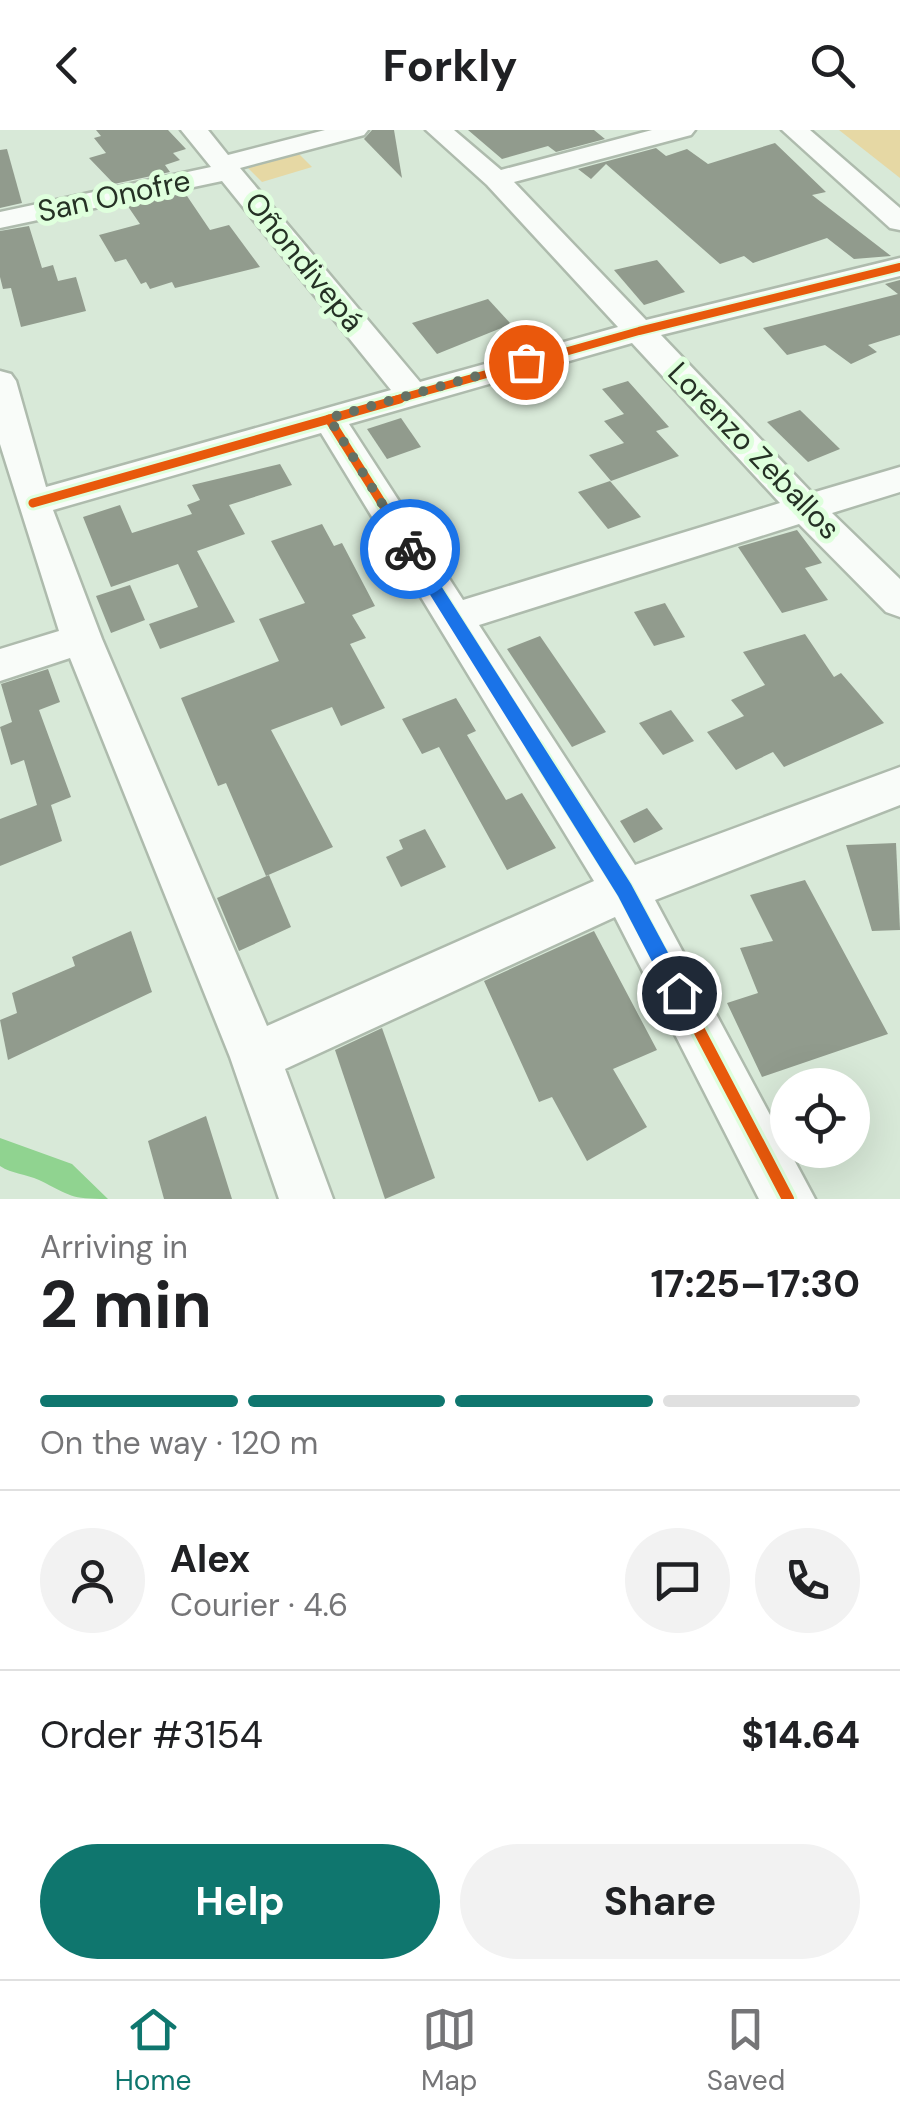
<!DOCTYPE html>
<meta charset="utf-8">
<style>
:root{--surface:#fff;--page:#f2f2f2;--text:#202124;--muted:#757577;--line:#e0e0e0;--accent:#0f766e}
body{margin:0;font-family:"DM Sans",sans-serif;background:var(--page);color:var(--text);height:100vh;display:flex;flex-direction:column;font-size:38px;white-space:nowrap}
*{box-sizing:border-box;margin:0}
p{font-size:32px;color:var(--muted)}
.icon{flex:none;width:55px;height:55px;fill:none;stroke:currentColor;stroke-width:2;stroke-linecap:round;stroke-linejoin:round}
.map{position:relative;height:1069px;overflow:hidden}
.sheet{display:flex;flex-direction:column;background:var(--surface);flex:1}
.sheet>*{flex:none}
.controls{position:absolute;left:770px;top:938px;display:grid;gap:20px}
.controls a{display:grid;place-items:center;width:100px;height:100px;border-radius:50%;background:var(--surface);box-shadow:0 10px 40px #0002;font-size:50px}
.pin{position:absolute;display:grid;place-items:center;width:85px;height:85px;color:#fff;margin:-42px;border:5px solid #fff;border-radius:50%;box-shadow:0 2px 10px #0007}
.courier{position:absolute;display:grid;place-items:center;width:100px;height:100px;margin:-50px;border:8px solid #1a73e8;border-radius:50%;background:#fff;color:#222;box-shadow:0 2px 12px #0007}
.summary em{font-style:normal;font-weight:700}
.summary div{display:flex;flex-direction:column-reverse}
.summary{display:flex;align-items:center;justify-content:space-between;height:170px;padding:0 40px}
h1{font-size:65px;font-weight:700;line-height:75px}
.bar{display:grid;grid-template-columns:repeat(4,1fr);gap:15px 10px;align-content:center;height:120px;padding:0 40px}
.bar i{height:12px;border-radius:8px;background:var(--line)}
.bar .on{background:var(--accent)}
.bar p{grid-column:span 4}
.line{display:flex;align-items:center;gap:25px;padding:0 40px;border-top:2px solid var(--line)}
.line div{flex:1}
.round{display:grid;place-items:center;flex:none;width:105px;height:105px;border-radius:52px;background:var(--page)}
.primary-button{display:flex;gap:20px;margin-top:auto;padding:20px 40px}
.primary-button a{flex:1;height:115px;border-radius:60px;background:var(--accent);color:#fff;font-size:40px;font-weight:700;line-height:115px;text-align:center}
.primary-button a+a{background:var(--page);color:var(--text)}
header{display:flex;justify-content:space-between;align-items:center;height:130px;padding:0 40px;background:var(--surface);font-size:45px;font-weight:700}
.tabs{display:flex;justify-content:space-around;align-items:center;height:140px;border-top:2px solid var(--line);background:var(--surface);font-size:28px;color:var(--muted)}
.tabs a{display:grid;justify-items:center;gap:5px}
.tabs .on{color:var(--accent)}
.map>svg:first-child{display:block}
.green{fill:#e6d8a4}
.water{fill:#90d390}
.building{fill:#919b8d}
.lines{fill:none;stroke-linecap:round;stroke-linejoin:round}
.minor-casing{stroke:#aebbad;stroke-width:5}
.minor{fill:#f9fcf9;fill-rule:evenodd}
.cycleway-far2-casing{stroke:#dfffdd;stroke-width:12}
.cycleway-far1-casing{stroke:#dfffdd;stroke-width:15}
.cycleway-casing{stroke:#dfffdd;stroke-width:19}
.cycleway-far2{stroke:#e8590c;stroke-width:8}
.cycleway-far1{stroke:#e8590c;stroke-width:9}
.cycleway{stroke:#e8590c;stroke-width:12}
.route{fill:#1a73e8}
.done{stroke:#647164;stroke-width:10;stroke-dasharray:0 18}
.labels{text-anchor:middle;stroke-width:10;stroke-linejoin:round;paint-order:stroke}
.far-street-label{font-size:30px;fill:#253125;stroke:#dfffdd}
</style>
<header><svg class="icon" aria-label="back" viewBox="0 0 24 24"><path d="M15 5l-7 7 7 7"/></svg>Forkly<svg class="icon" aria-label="search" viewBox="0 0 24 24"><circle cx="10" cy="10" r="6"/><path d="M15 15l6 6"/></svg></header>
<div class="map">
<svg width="900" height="1069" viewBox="0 0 900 1069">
<rect width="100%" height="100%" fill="#d8e9d8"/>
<!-- green -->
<g class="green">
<polygon points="839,0 900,0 900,48"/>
<polygon points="298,23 312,37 262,52 248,38"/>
</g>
<!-- water -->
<path class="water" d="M0 1008 72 1034 108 1069C69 1069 72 1066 39 1050 26 1044 12 1044 0 1036Z"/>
<!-- building -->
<g class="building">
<polygon points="96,0 168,0 186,19 173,23 180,30 165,35 170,42 114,54 89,28 106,23 94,8 101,6"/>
<polygon points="372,0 394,0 402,48 364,9"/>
<polygon points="468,0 594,0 605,9 556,22 548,16 502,29"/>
<polygon points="775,13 826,62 812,65 891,126 854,129 827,108 753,133 744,126 720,134 606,34 591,49 578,39 656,18 666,26 687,19 708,34"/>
<polygon points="7,19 22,73 0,78 0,20"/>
<polygon points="185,63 210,100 229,95 260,137 175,158 172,152 150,159 146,152 141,154 126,129 115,132 99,105 140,94 127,75"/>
<polygon points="29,96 42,138 53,135 58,151 76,147 86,181 21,197 11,158 3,159 0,147 0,101"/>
<polygon points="657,130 685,162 644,175 614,140"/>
<polygon points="900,150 900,205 868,215 877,222 851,234 825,215 787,225 763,198 898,164 885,154"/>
<polygon points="488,169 511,194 437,224 412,193"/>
<polygon points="628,251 669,297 656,301 679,326 611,351 589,325 624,313 604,291 624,284 602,259"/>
<polygon points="800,280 840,319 808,332 767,292"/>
<polygon points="401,288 421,317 387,329 367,299"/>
<polygon points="280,334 292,355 229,375 245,404 197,421 235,492 160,519 149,494 198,477 178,434 111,457 83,387 120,375 132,403 192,384 187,375 200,370 192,355"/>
<polygon points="610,351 641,387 608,399 578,362"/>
<polygon points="322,394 334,416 342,413 375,476 352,485 366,508 350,514 385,578 341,596 332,577 271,600 333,717 266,746 226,653 218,656 181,568 279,531 259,489 305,473 271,411"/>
<polygon points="797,400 822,433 805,438 828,470 782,483 738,417"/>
<polygon points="130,455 145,490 111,503 96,466"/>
<polygon points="665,473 685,507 654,516 634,482"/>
<polygon points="805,504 834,547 841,543 884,593 784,637 773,622 736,640 707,602 744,586 731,570 765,555 743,522"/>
<polygon points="540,506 606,602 572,617 507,519"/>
<polygon points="48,539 60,572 39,580 71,667 51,675 62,711 0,736 0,689 37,675 24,630 11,635 0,597 12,592 1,554"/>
<polygon points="456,568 476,601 467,605 506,670 522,663 556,718 507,740 439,617 422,624 402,589"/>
<polygon points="671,580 694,611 663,625 639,593"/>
<polygon points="647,678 663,699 634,713 620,691"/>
<polygon points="425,699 446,737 401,757 386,727 403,719 399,710"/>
<polygon points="896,713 900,800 872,801 846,715"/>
<polygon points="269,745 291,797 239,821 217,768"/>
<polygon points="805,750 888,904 762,947 727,873 758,863 740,818 773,811 750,765"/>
<polygon points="131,801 152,862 8,930 0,890 17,883 12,863 75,836 72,827"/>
<polygon points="594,801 657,920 613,939 647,997 587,1031 552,967 539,972 484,851"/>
<polygon points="382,898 435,1048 385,1069 335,920"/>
<polygon points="206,986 232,1069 164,1069 148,1011"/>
</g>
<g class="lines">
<!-- minor casing -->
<g class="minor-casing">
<g id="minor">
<path d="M181 0H208L228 25 325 0H368L364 5 240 38 420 252 618 197 487 55 426 0H454L501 40 652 0H695L691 5 514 52 646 190 900 128V146L661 205 812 363 900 337V362L832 383 900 449V487L886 482 799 394 479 495 635 735 900 637V675L655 770 815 1069H759L615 787 285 939 333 1069H279L230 927 70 528 0 551V519L59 501 0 314V241L11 244 16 251 46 357 391 260 222 51 0 98V82L211 37ZM632 213 780 373 463 470 349 294ZM321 303 594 751 267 896 102 509 53 380Z"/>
<polygon points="782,0 810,0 900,78 900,100 890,98"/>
</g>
</g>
<!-- minor -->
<use href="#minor" class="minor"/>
<!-- cycleway-far2 casing -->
<g class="cycleway-far2-casing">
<polyline id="cycleway-far2" points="391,271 639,201 900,137"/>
</g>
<!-- cycleway-far1 casing -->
<g class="cycleway-far1-casing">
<g id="cycleway-far1">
<polyline points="329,289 537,620"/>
<polyline points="33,373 400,269"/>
</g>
</g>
<!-- cycleway casing -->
<g class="cycleway-casing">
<polyline id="cycleway" points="535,617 625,760 788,1069"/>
</g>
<!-- cycleway-far2 -->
<use href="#cycleway-far2" class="cycleway-far2"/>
<!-- cycleway-far1 -->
<use href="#cycleway-far1" class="cycleway-far1"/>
<!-- cycleway -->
<use href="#cycleway" class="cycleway"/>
</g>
<!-- route -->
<polygon class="route" points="404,415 415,415 631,754 686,856 686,870 672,870 618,766 404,423"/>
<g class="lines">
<!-- done -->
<polyline class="done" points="410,419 329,288 526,232"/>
</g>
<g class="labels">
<!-- far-street labels -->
<g class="far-street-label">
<text transform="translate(114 66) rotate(-12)" y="10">San Onofre</text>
<text transform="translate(304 132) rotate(51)" y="10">Oñondivepá</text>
<text transform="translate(754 321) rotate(46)" y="10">Lorenzo Zeballos</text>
</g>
</g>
</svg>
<div class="controls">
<a><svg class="icon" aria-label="locate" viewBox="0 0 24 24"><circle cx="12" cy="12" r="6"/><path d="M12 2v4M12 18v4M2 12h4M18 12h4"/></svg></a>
</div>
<div class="pin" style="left:526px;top:232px;background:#ea580c"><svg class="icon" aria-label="bag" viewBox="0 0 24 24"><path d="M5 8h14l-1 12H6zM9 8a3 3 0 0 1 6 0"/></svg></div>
<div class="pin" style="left:679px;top:863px;background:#1f2937"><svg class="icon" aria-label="home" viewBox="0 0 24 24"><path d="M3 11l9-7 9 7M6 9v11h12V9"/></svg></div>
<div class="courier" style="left:410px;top:419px"><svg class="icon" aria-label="bike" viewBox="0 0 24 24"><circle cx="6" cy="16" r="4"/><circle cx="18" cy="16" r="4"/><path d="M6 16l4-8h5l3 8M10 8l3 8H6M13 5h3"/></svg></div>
</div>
<section class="sheet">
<div class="summary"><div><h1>2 min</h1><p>Arriving in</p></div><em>17:25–17:30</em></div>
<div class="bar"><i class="on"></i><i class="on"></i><i class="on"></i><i></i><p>On the way · 120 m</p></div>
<div class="line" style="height:180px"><a class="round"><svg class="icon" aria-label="person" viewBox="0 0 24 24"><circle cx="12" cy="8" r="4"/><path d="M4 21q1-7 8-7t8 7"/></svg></a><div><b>Alex</b><p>Courier · 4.6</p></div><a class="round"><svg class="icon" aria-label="chat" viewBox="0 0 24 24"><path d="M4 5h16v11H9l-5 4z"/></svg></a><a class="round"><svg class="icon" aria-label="phone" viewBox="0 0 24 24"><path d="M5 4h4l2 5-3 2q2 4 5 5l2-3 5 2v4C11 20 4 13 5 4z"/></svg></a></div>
<div class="line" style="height:130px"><div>Order #3154</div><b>$14.64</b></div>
<div class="primary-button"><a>Help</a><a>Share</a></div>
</section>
<nav class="tabs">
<a class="on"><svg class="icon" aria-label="home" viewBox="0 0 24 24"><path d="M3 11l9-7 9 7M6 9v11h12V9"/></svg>Home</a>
<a><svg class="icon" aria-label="map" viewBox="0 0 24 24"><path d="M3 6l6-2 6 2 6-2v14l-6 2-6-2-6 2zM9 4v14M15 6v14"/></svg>Map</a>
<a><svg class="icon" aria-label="saved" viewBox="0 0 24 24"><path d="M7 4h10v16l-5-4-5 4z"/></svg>Saved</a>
</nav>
